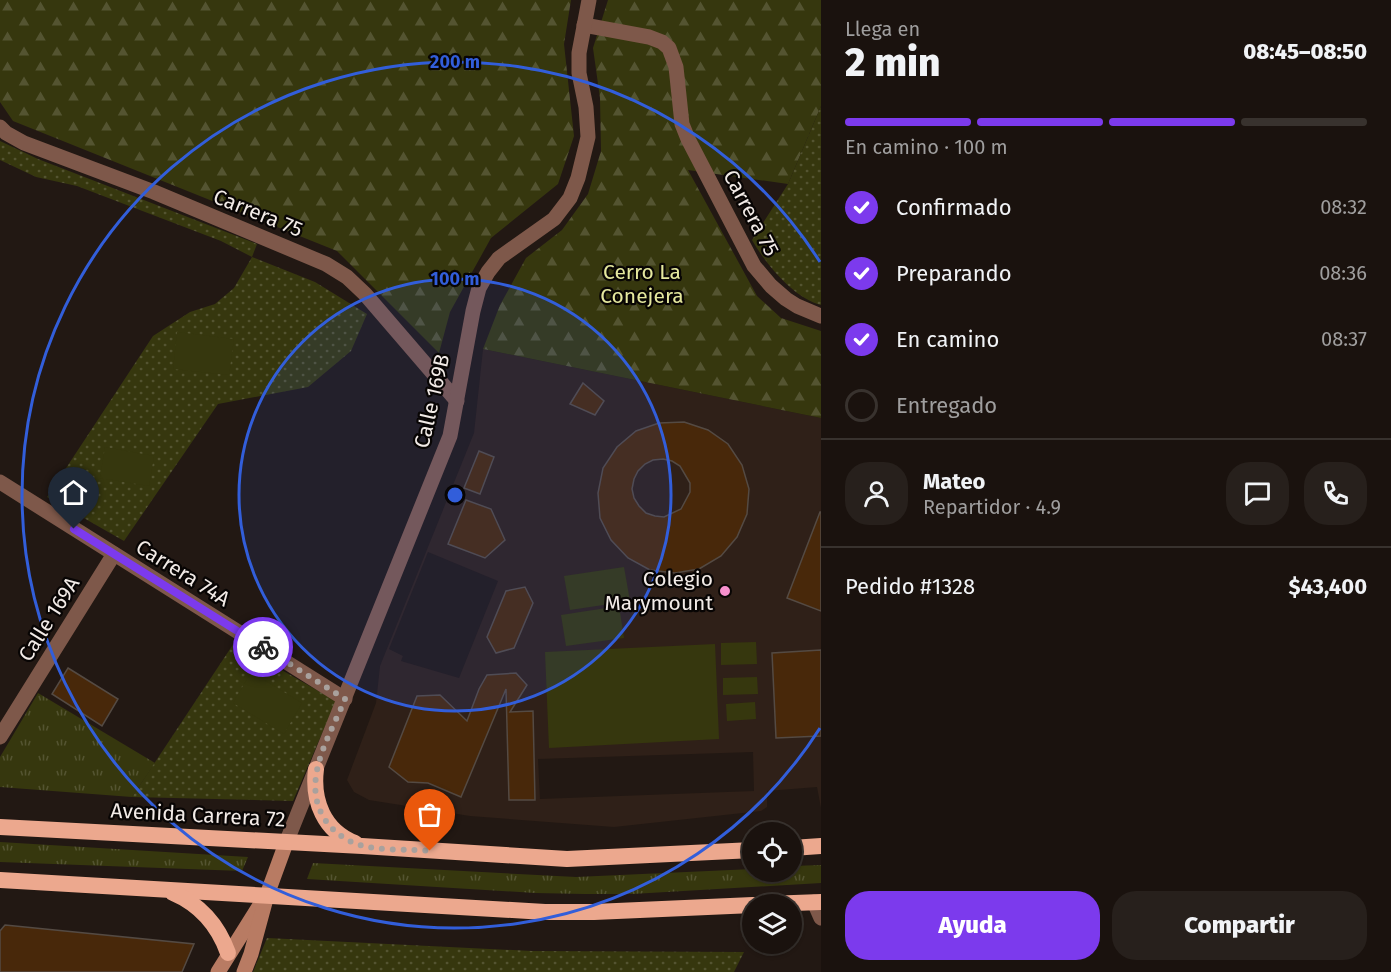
<!DOCTYPE html>
<html lang="es">
<meta charset="utf-8">
<style>
:root{--surface:#1a120e;--page:#27201c;--text:#f1f3f6;--muted:#9f9e9e;--line:#38322e;--accent:#7c3aed}
body{margin:0;font-family:"Fira Sans",sans-serif;background:var(--page);color:var(--text);height:100vh;display:flex;flex-direction:column;font-size:22px;white-space:nowrap}
*{box-sizing:border-box;margin:0}
p{font-size:20px;color:var(--muted)}
.icon{flex:none;width:33px;height:33px;fill:none;stroke:currentColor;stroke-width:2;stroke-linecap:round;stroke-linejoin:round}
.map{position:relative;flex:1;overflow:hidden}
.panel{display:flex;flex-direction:column;background:var(--surface);width:570px}
.panel>*{flex:none}
.buttons{position:absolute;left:742px;top:822px;display:grid;gap:12px}
.buttons a{display:grid;place-items:center;width:60px;height:60px;border-radius:50%;background:var(--surface);box-shadow:0 2px 4px #0004,0 0 0 2px var(--line);font-size:30px}
.pin{position:absolute;display:grid;place-items:center;width:51px;height:51px;color:#fff;margin:-62px -26px;border-radius:50% 50% 50% 0;rotate:-45deg;box-shadow:0 0 6px #0007}
.pin .icon{rotate:45deg}
.courier{position:absolute;display:grid;place-items:center;width:60px;height:60px;margin:-30px;border:4px solid #7c3aed;border-radius:50%;background:#fff;color:#222;box-shadow:0 2px 8px #0007}
.summary em{font-style:normal;font-weight:800}
.summary div{display:flex;flex-direction:column-reverse}
.summary{display:flex;align-items:center;justify-content:space-between;height:102px;padding:0 24px}
h1{font-size:39px;font-weight:800;line-height:45px}
.bar{display:grid;grid-template-columns:repeat(4,1fr);gap:9px 6px;align-content:center;height:72px;padding:0 24px}
.bar i{height:8px;border-radius:4px;background:var(--line)}
.bar .active{background:var(--accent)}
.bar p{grid-column:span 4}
.line{display:flex;align-items:center;gap:15px;padding:0 24px;border-top:2px solid var(--line)}
.line div{flex:1}
.round{display:grid;place-items:center;flex:none;width:63px;height:63px;border-radius:24px;background:var(--page)}
ol{padding:0 24px;list-style:none}
li{display:flex;align-items:center;gap:18px;height:66px}
li p{margin-inline-start:auto}
li .icon{padding:6px;border-radius:50%;background:var(--accent);color:#fff;stroke-width:4}
li:last-child{color:var(--muted)}
li i{width:33px;height:33px;border:3px solid var(--line);border-radius:50%}
.cta{display:flex;gap:12px;margin-top:auto;padding:12px 24px}
.cta a{flex:1;height:69px;border-radius:24px;background:var(--accent);color:#fff;font-size:24px;font-weight:800;line-height:69px;text-align:center}
.cta a+a{background:var(--page);color:var(--text)}
main{display:flex;flex:1;min-height:0}
.map>svg:first-child{display:block}
.built{fill:#2f2018;fill-rule:evenodd}
.grass{fill:url(#grass-tufts)}
.forest{fill:url(#forest-firs)}
.park{fill:url(#park-dots)}
.pitch{fill:#36370e}
.building{fill:#48280a;stroke:#544a43;stroke-width:1.5;fill-rule:evenodd}
.lines{fill:none;stroke-linecap:round;stroke-linejoin:round}
.minor{stroke:#7e584a;stroke-width:15}
.secondary{stroke:#b87b63;stroke-width:15}
.trunk{stroke:#eca88e;stroke-width:16}
.done{stroke:#a9a19d;stroke-width:6;stroke-dasharray:0 10.8}
.route{stroke:#7c3aed;stroke-width:8}
.ring{fill:none;stroke:#325eda;stroke-width:3}
.poi-dot{fill:#f790cd;stroke:#080504;stroke-width:2}
.labels{text-anchor:middle;stroke-width:4.5;stroke-linejoin:round;paint-order:stroke}
.street-label{font-size:21px;fill:#f2ebe7;stroke:#080504}
.park-label{font-size:21px;fill:#e5e89e;stroke:#080504}
.poi-label{font-size:21px;fill:#f2ebe7;stroke:#080504;text-anchor:end}
.centre{fill:#325eda;stroke:#080504;stroke-width:3}
.ring-label{font-size:18px;text-anchor:middle;font-weight:bold;fill:#325eda;stroke:#080504;stroke-width:4.5;stroke-linejoin:round;paint-order:stroke}
</style>
<main>
<div class="map">
<svg width="821" height="972" viewBox="0 0 821 972">
<defs>
<pattern id="grass-tufts" width="24" height="20" patternUnits="userSpaceOnUse" patternTransform="scale(1.5)"><rect width="24" height="20" fill="#36370e"/><path d="M3 7l-1-3M5 7V3M7 7l1-3M15 17l-1-3M17 17v-4M19 17l1-3" fill="none" stroke="#545431"/></pattern>
<pattern id="forest-firs" width="22" height="20" patternUnits="userSpaceOnUse" patternTransform="scale(1.5)"><rect width="22" height="20" fill="#36370e"/><path d="M5 1l3.5 6h-7zM16 11l3.5 6h-7z" fill="#545431"/></pattern>
<pattern id="park-dots" width="8" height="8" patternUnits="userSpaceOnUse" patternTransform="scale(1.5)"><rect width="8" height="8" fill="#36370e"/><path d="M2 2h.1M6 6h.1" fill="none" stroke="#545431" stroke-width="1.8" stroke-linecap="round"/></pattern>
</defs>
<rect width="100%" height="100%" fill="#221813"/>
<!-- built -->
<path class="built" d="M483 349 821 418V808L817 787 767 791V807L761 811 614 827 470 816 369 800 354 792 347 780 376 703 380 666 474 433ZM428 552 498 581 459 678 401 661 403 656 389 649ZM753 752 754 791 540 799 538 759Z"/>
<!-- grass -->
<g class="grass">
<polygon points="38,693 155,763 132,797 0,787 0,757"/>
<polygon points="0,842 248,857 242,871 0,862"/>
<polygon points="313,863 576,877 753,869 753,872 792,872 792,866 821,865 821,883 632,894 585,894 535,893 307,879"/>
</g>
<!-- forest -->
<g class="forest">
<polygon points="0,0 571,0 564,44 574,136 558,184 491,238 450,312 439,353 337,251 13,121 0,102"/>
<polygon points="608,0 821,0 821,106 788,184 688,170 757,296 781,318 821,331 821,418 483,349 500,305 526,258 562,230 588,194 601,151 600,98 593,48"/>
</g>
<!-- park -->
<g class="park">
<path d="M821 106V305C794 299 765 263 752 240L788 184Z"/>
<polygon points="0,141 38,159 257,244 252,257 315,282 367,314 351,351 308,387 218,404 124,541 47,497 153,336 190,312 215,304 234,288 252,257 221,241 77,186 36,177 0,160"/>
<polygon points="234,643 336,701 293,801 132,797"/>
<polygon points="267,938 532,951 744,952 734,972 253,972"/>
</g>
<!-- pitch -->
<g class="pitch">
<polygon points="177,332 234,339 229,375 173,369"/>
<polygon points="105,447 154,456 149,486 100,478"/>
<polygon points="624,567 630,601 570,610 564,576"/>
<polygon points="619,606 624,638 566,646 561,615"/>
<polygon points="756,642 757,664 721,665 721,643"/>
<polygon points="715,644 719,739 549,748 545,652"/>
<polygon points="251,672 302,703 284,734 233,703"/>
<polygon points="757,677 758,694 723,695 723,678"/>
<polygon points="755,702 756,719 727,721 726,704"/>
</g>
<!-- building -->
<g class="building">
<polygon points="583,383 604,401 595,415 570,404"/>
<path d="M684 422 708 430 728 444 742 465 749 489 747 514 737 537 721 556 699 569 675 573 650 570 628 558 611 540 600 518 598 493 603 468 617 447 636 431 659 423ZM663 459 672 461 680 466 690 483V492L681 509 664 517 655 516 646 513 639 506 634 498 632 489 634 479 638 471 645 464 653 460Z"/>
<polygon points="479,451 494,457 480,494 464,488"/>
<polygon points="466,500 491,509 505,540 485,558 448,544"/>
<polygon points="820,512 821,512 821,611 787,598"/>
<polygon points="525,587 533,603 514,648 496,653 487,637 506,591"/>
<polygon points="821,650 821,736 776,738 772,653"/>
<polygon points="68,668 118,699 102,726 52,694"/>
<polygon points="516,673 527,685 510,712 533,711 535,800 509,800 506,689 461,797 428,783 408,782 389,767 417,696 440,695 467,721 479,689 487,675"/>
<polygon points="5,925 194,944 182,972 0,972 0,931"/>
</g>
<g class="lines">
<!-- minor -->
<g class="minor">
<polyline points="584,25 649,37 662,42 669,48 676,67 682,124 688,139 754,266 771,286 786,299 797,306 821,316"/>
<polyline points="0,127 6,133 24,143 154,192 326,264 347,277 365,294 457,401"/>
<polyline points="0,482 345,699"/>
<polyline points="0,737 114,554"/>
<polyline points="286,843 450,436 473,311 479,288 488,272 499,258 554,219 570,198 578,178 588,137 586,107 579,73 579,53 589,0"/>
<polyline points="814,902 821,918"/>
</g>
<!-- secondary -->
<g class="secondary">
<polyline points="218,972 260,905"/>
<polyline points="244,972 251,954 267,895 286,843"/>
</g>
<!-- trunk -->
<g class="trunk">
<path d="M316 769C312 801 324 831 355 843"/>
<polyline points="0,827 362,846 567,859 753,850"/>
<polyline points="792,848 821,846"/>
<polyline points="0,880 545,912 594,912 753,905"/>
<path d="M173 893C201 905 218 925 228 953"/>
<polyline points="767,904 821,902"/>
</g>
</g>
<g class="lines">
<!-- done -->
<path class="done" d="M263 647 345 699C329 738 297 786 329 825 337 834 348 842 360 845 378 851 410 849 430 851"/>
<!-- route -->
<polyline class="route" points="74,529 263,647"/>
</g>
<!-- distance rings -->
<circle cx="455" cy="495" r="216" fill="#325eda" fill-opacity=".12"/>
<g class="ring">
<circle cx="455" cy="495" r="216"/>
<path d="M820 728A433 433 0 1 1 820 262"/>
</g>
<!-- markers -->
<circle class="poi-dot" cx="725" cy="591" r="6"/>
<g class="labels">
<!-- street labels -->
<g class="street-label">
<text transform="translate(258 213) rotate(22)" y="7">Carrera 75</text>
<text transform="translate(751 213) rotate(62)" y="7">Carrera 75</text>
<text transform="translate(432 401) rotate(-77)" y="7">Calle 169B</text>
<text transform="translate(183 573) rotate(32)" y="7">Carrera 74A</text>
<text transform="translate(49 619) rotate(-58)" y="7">Calle 169A</text>
<text transform="translate(198 815) rotate(3)" y="7">Avenida Carrera 72</text>
</g>
<!-- park labels -->
<g class="park-label">
<text x="642" y="279">Cerro La<tspan x="642" dy="24">Conejera</tspan></text>
</g>
<!-- poi labels -->
<g class="poi-label">
<text x="713" y="586">Colegio<tspan x="713" dy="24">Marymount</tspan></text>
</g>
</g>
<circle cx="455" cy="495" r="9" class="centre"/>
<g class="ring-label">
<text x="455" y="68">200 m</text>
<text x="455" y="285">100 m</text>
</g>
</svg>
<div class="buttons">
<a><svg class="icon" aria-label="locate" viewBox="0 0 24 24"><circle cx="12" cy="12" r="6"/><path d="M12 2v4M12 18v4M2 12h4M18 12h4"/></svg></a>
<a><svg class="icon" aria-label="layers" viewBox="0 0 24 24"><path d="M12 4l9 5-9 5-9-5zM3 14l9 5 9-5"/></svg></a>
</div>
<div class="pin" style="left:430px;top:851px;background:#ea580c"><svg class="icon" aria-label="bag" viewBox="0 0 24 24"><path d="M5 8h14l-1 12H6zM9 8a3 3 0 0 1 6 0"/></svg></div>
<div class="pin" style="left:74px;top:529px;background:#1f2937"><svg class="icon" aria-label="home" viewBox="0 0 24 24"><path d="M3 11l9-7 9 7M6 9v11h12V9"/></svg></div>
<div class="courier" style="left:263px;top:647px"><svg class="icon" aria-label="bike" viewBox="0 0 24 24"><circle cx="6" cy="16" r="4"/><circle cx="18" cy="16" r="4"/><path d="M6 16l4-8h5l3 8M10 8l3 8H6M13 5h3"/></svg></div>
</div>
<section class="panel">
<div class="summary"><div><h1>2 min</h1><p>Llega en</p></div><em>08:45–08:50</em></div>
<div class="bar"><i class="active"></i><i class="active"></i><i class="active"></i><i></i><p>En camino · 100 m</p></div>
<ol>
<li><svg class="icon" aria-label="check" viewBox="0 0 24 24"><path d="M5 12l5 5 9-10"/></svg>Confirmado<p>08:32</p></li>
<li><svg class="icon" aria-label="check" viewBox="0 0 24 24"><path d="M5 12l5 5 9-10"/></svg>Preparando<p>08:36</p></li>
<li><svg class="icon" aria-label="check" viewBox="0 0 24 24"><path d="M5 12l5 5 9-10"/></svg>En camino<p>08:37</p></li>
<li><i></i>Entregado</li>
</ol>
<div class="line" style="height:108px"><a class="round"><svg class="icon" aria-label="person" viewBox="0 0 24 24"><circle cx="12" cy="8" r="4"/><path d="M4 21q1-7 8-7t8 7"/></svg></a><div><b>Mateo</b><p>Repartidor · 4.9</p></div><a class="round"><svg class="icon" aria-label="chat" viewBox="0 0 24 24"><path d="M4 5h16v11H9l-5 4z"/></svg></a><a class="round"><svg class="icon" aria-label="phone" viewBox="0 0 24 24"><path d="M5 4h4l2 5-3 2q2 4 5 5l2-3 5 2v4C11 20 4 13 5 4z"/></svg></a></div>
<div class="line" style="height:78px"><div>Pedido #1328</div><b>$43,400</b></div>
<div class="cta"><a>Ayuda</a><a>Compartir</a></div>
</section>
</main>
